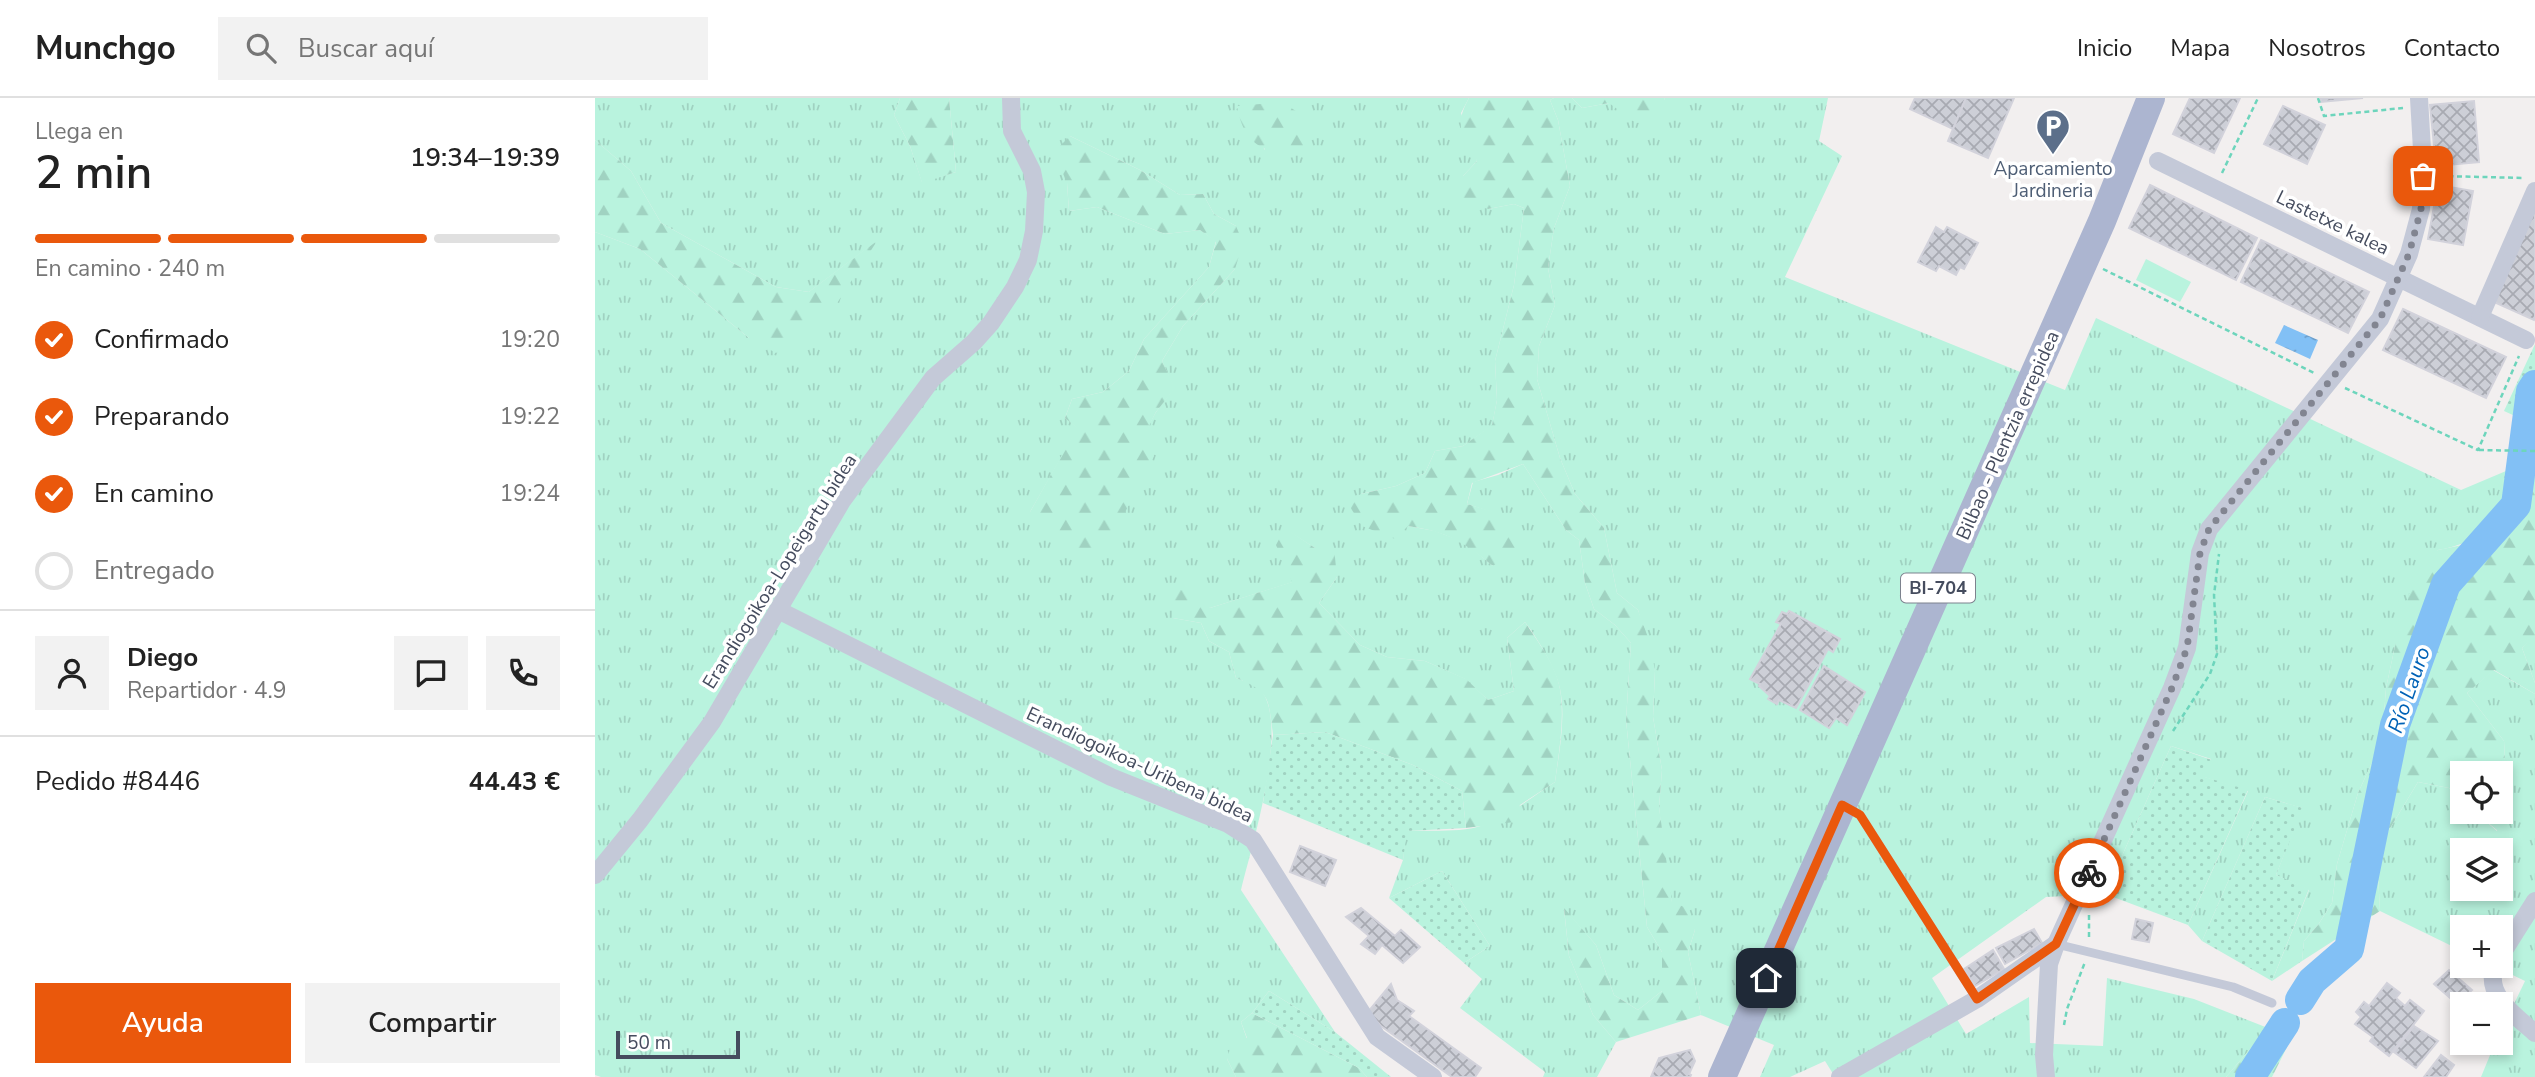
<!DOCTYPE html>
<html lang="es">
<meta charset="utf-8">
<style>
:root{--surface:#fff;--page:#f2f2f2;--text:#222;--muted:#767676;--line:#e0e0e0;--accent:#ea580c}
body{margin:0;font-family:"Nunito Sans",sans-serif;background:var(--page);color:var(--text);height:100vh;display:flex;flex-direction:column;font-size:26px;white-space:nowrap}
*{box-sizing:border-box;margin:0}
p{font-size:23px;color:var(--muted)}
.icon{flex:none;width:38px;height:38px;fill:none;stroke:currentColor;stroke-width:2;stroke-linecap:round;stroke-linejoin:round}
.map{position:relative;flex:1;overflow:hidden}
.details{display:flex;flex-direction:column;background:var(--surface);width:595px}
.details>*{flex:none}
.controls{position:absolute;left:1855px;top:663px;display:grid;gap:14px}
.controls a{display:grid;place-items:center;width:63px;height:63px;border-radius:0px;background:var(--surface);box-shadow:0 4px 10px #0003;font-size:35px}
.scale{position:absolute;left:21px;bottom:18px;width:124px;box-sizing:border-box;padding-left:7px;border:4px solid #454c5e;border-top:0;font-size:19px;line-height:24px;white-space:nowrap;color:#454c5e;-webkit-text-stroke:5px #fff;paint-order:stroke}
.pin{position:absolute;display:grid;place-items:center;width:60px;height:60px;color:#fff;margin:-30px;border-radius:14px;box-shadow:0 4px 10px #0006}
.courier{position:absolute;display:grid;place-items:center;width:70px;height:70px;margin:-35px;border:5px solid #ea580c;border-radius:50%;background:#fff;color:#222;box-shadow:0 2px 9px #0007}
.overview em{font-style:normal;font-weight:600}
.overview div{display:flex;flex-direction:column-reverse}
.overview{display:flex;align-items:center;justify-content:space-between;height:119px;padding:0 35px}
h1{font-size:46px;font-weight:600;line-height:52px}
.bar{display:grid;grid-template-columns:repeat(4,1fr);gap:10px 7px;align-content:center;height:84px;padding:0 35px}
.bar i{height:9px;border-radius:5px;background:var(--line)}
.bar .current{background:var(--accent)}
.bar p{grid-column:span 4}
.line{display:flex;align-items:center;gap:18px;padding:0 35px;border-top:2px solid var(--line)}
.line div{flex:1}
.round{display:grid;place-items:center;flex:none;width:74px;height:74px;border-radius:0px;background:var(--page)}
ol{padding:0 35px;list-style:none}
li{display:flex;align-items:center;gap:21px;height:77px}
li p{margin-inline-start:auto}
li .icon{padding:7px;border-radius:50%;background:var(--accent);color:#fff;stroke-width:4}
li:last-child{color:var(--muted)}
li i{width:38px;height:38px;border:4px solid var(--line);border-radius:50%}
.cta{display:flex;gap:14px;margin-top:auto;padding:14px 35px}
.cta a{flex:1;height:80px;border-radius:0px;background:var(--accent);color:#fff;font-size:28px;font-weight:600;line-height:80px;text-align:center}
.cta a+a{background:var(--page);color:var(--text)}
header{display:flex;align-items:center;gap:42px;box-sizing:border-box;height:98px;padding:0 35px;background:var(--surface);border-bottom:2px solid var(--line)}
header strong{font-size:33px}
nav{display:flex;gap:38px;margin-inline-start:auto;font-size:24px}
.search{width:490px;height:63px;background:var(--page);display:flex;align-items:center;gap:18px;box-sizing:border-box;padding:0 24px;border-radius:0px;color:var(--muted);font-size:26px}
main{display:flex;flex:1;min-height:0}
.map>svg:first-child{display:block}
.grass{fill:url(#grass-tufts);fill-rule:evenodd}
.forest{fill:url(#forest-firs)}
.park{fill:url(#park-dots)}
.pitch{fill:#b9f3de}
.water{fill:url(#water-ripples)}
.lines{fill:none;stroke-linecap:round;stroke-linejoin:round}
.river{stroke:#82c0f5;stroke-width:30}
.building{fill:url(#building-cross-hatch);stroke:#d2d2db;stroke-width:2}
.path{stroke:#6dd5bc;stroke-width:2.5;stroke-dasharray:5 3.5;stroke-linecap:butt}
.lane{stroke:#c4c9d8;stroke-width:9}
.street{stroke:#c4c9d8;stroke-width:18}
.primary{stroke:#acb5d0;stroke-width:28}
.done{stroke:#828591;stroke-width:7;stroke-dasharray:0 12.6}
.route{stroke:#ea580c;stroke-width:9}
.labels{text-anchor:middle;stroke-width:7;stroke-linejoin:round;paint-order:stroke}
.shield{fill:#fff;stroke:#7d828e;stroke-width:2}
.shield-label{font-size:18px;font-weight:bold;fill:#454c5e}
.service-label{font-size:19px;fill:#4e5e75;stroke:#fff}
.street-label{font-size:19px;fill:#454c5e;stroke:#fff}
.water-label{font-size:21px;font-style:italic;fill:#0062b6;stroke:#fff}
</style>
<header>
<strong>Munchgo</strong>
<div class="search"><svg class="icon" aria-label="search" viewBox="0 0 24 24"><circle cx="10" cy="10" r="6"/><path d="M15 15l6 6"/></svg>Buscar aquí</div>
<nav><a>Inicio</a><a>Mapa</a><a>Nosotros</a><a>Contacto</a></nav>
</header>
<main>
<section class="details">
<div class="overview"><div><h1>2 min</h1><p>Llega en</p></div><em>19:34–19:39</em></div>
<div class="bar"><i class="current"></i><i class="current"></i><i class="current"></i><i></i><p>En camino · 240 m</p></div>
<ol>
<li><svg class="icon" aria-label="check" viewBox="0 0 24 24"><path d="M5 12l5 5 9-10"/></svg>Confirmado<p>19:20</p></li>
<li><svg class="icon" aria-label="check" viewBox="0 0 24 24"><path d="M5 12l5 5 9-10"/></svg>Preparando<p>19:22</p></li>
<li><svg class="icon" aria-label="check" viewBox="0 0 24 24"><path d="M5 12l5 5 9-10"/></svg>En camino<p>19:24</p></li>
<li><i></i>Entregado</li>
</ol>
<div class="line" style="height:126px"><a class="round"><svg class="icon" aria-label="person" viewBox="0 0 24 24"><circle cx="12" cy="8" r="4"/><path d="M4 21q1-7 8-7t8 7"/></svg></a><div><b>Diego</b><p>Repartidor · 4.9</p></div><a class="round"><svg class="icon" aria-label="chat" viewBox="0 0 24 24"><path d="M4 5h16v11H9l-5 4z"/></svg></a><a class="round"><svg class="icon" aria-label="phone" viewBox="0 0 24 24"><path d="M5 4h4l2 5-3 2q2 4 5 5l2-3 5 2v4C11 20 4 13 5 4z"/></svg></a></div>
<div class="line" style="height:91px"><div>Pedido #8446</div><b>44.43 €</b></div>
<div class="cta"><a>Ayuda</a><a>Compartir</a></div>
</section>
<div class="map">
<svg width="1940" height="979" viewBox="0 0 1940 979">
<defs>
<pattern id="grass-tufts" width="24" height="20" patternUnits="userSpaceOnUse" patternTransform="scale(1.75)"><rect width="24" height="20" fill="#b9f3de"/><path d="M3 7l-1-3M5 7V3M7 7l1-3M15 17l-1-3M17 17v-4M19 17l1-3" fill="none" stroke="#a0d2c1"/></pattern>
<pattern id="forest-firs" width="22" height="20" patternUnits="userSpaceOnUse" patternTransform="scale(1.75)"><rect width="22" height="20" fill="#b9f3de"/><path d="M5 1l3.5 6h-7zM16 11l3.5 6h-7z" fill="#a0d2c1"/></pattern>
<pattern id="park-dots" width="8" height="8" patternUnits="userSpaceOnUse" patternTransform="scale(1.75)"><rect width="8" height="8" fill="#b9f3de"/><path d="M2 2h.1M6 6h.1" fill="none" stroke="#a0d2c1" stroke-width="1.8" stroke-linecap="round"/></pattern>
<pattern id="water-ripples" width="26" height="14" patternUnits="userSpaceOnUse" patternTransform="scale(1.75)"><rect width="26" height="14" fill="#82c0f5"/><path d="M2 4q2-2 4 0t4 0M15 11q2-2 4 0t4 0" fill="none" stroke="#6c9eca"/></pattern>
<pattern id="building-cross-hatch" width="8" height="8" patternUnits="userSpaceOnUse" patternTransform="scale(1.75)"><rect width="8" height="8" fill="#cdcfd7"/><path d="M0 0l8 8M0 8l8-8" fill="none" stroke="#a8aab2"/></pattern>
</defs>
<rect width="100%" height="100%" fill="#f2efef"/>
<!-- grass -->
<g class="grass">
<path d="M0 0H305L299 17 315 48 327 84 361 74 354 0H874L866 15 882 63 868 78 893 111 919 106 929 110 919 187 900 263 902 302 897 328 868 348 840 353 830 375 801 388 766 396 813 428 840 433 869 444 898 468 903 416 872 406 878 384 903 377 928 366 971 432 984 442 990 485 999 511 1020 527 1036 545 1031 622 1052 829 1067 854V893L1043 912 1019 897 1001 847 969 811 974 858 998 917 1021 944 1002 979H948L950 974 865 910 887 881 869 865 895 848 847 773 794 800 808 762 811 733C836 732 866 735 889 727 914 718 938 698 960 684 964 654 971 621 965 591 961 570 942 540 930 524L912 540 919 593 893 602 870 581 830 563 792 559 765 547 724 505 742 479 720 450 690 431V465L698 484 615 510 578 493V520L606 525 614 543 634 554 641 580C648 583 660 585 665 591 696 625 656 750 646 792L740 934 674 893 657 915 646 924 652 941 632 961 641 979H6L0 977V134L45 151 154 240 280 144 214 194 181 189 66 125 36 73 0 42ZM663 7 670 52 642 9ZM475 38 545 72 585 97 608 96 619 116 641 128 640 171 588 228 567 263 579 290 561 314 548 338 435 414 483 330 470 320 477 301 508 294 534 273 549 241 614 169 621 143 605 132 570 136 502 109 474 113 472 85Z"/>
<path d="M959 0H977L987 10 1014 5 1070 2 1069 0H1233L1224 43 1247 58 1190 179 1470 292 1501 220 1866 392 1911 373C1898 421 1897 442 1843 452L1800 548 1791 590 1787 643 1763 695 1742 766 1737 805 1723 827 1709 843 1707 863 1677 883 1714 792 1681 777 1707 710 1670 699 1607 843 1593 827 1653 693 1609 679 1616 661 1576 648 1510 796 1451 799 1337 880 1371 936 1434 899 1435 945 1508 948 1512 880 1599 901 1673 930 1631 979H1240L1230 963 1195 979H1165L1179 947 1106 917 1093 854 1100 832 1077 805 1071 773 1064 709 1067 672 1058 619 1060 573 1043 512 1022 495 1009 430 980 396 965 360 942 281 944 248 960 207 953 170 959 130 975 88 963 22 955 2Z"/>
<polygon points="1939,537 1940,538 1940,585 1927,550"/>
<path d="M1898 572 1940 596V979H1886L1900 945H1906V933L1930 883 1899 868H1906V830H1867V853L1785 813 1783 777 1791 737 1823 684 1854 690 1867 702V714H1880L1902 733 1912 702 1909 643 1872 595ZM1867 752H1906V791H1867Z"/>
</g>
<!-- forest -->
<g class="forest">
<polygon points="305,0 354,0 361,74 327,85 315,48 299,17"/>
<path d="M874 0H959L955 2 963 22 975 88 959 130 953 170 960 207 944 248 942 281 965 360 980 396 1009 430 1022 495 1043 512 1055 545 1060 573 1058 619 1067 672 1064 709 1077 804 1094 811 1100 832 1093 854 1106 917 1021 944 998 917 974 858 969 810 1001 847 1019 897 1043 912 1067 893V854L1052 829 1031 622 1036 545 1020 527 999 511 990 485 984 442 971 432 928 366 877 385 872 406 903 415 923 451 898 468C867 443 853 434 813 428L800 441 767 428 752 404 766 396 801 388 830 375 840 353 868 348 897 327 902 302 900 263 919 187 929 110 919 106 893 111 857 97 868 78 882 63C866 39 859 26 874 0Z"/>
<polygon points="977,0 1069,0 1070,2 1064,22 1041,25 1014,5 987,10"/>
<path d="M687 4 710 19 711 40 719 53C679 58 650 55 642 8Z"/>
<polygon points="475,38 545,72 585,97 608,96 619,116 641,128 648,145 640,171 588,228 567,263 580,290 561,314 549,338 559,358 509,455 488,462 435,414 482,330 470,320 477,301 508,294 534,273 549,241 614,169 621,144 605,132 570,136 502,109 474,113 472,85 459,54"/>
<polygon points="0,42 36,73 66,125 181,189 214,194 282,143 237,213 211,236 181,255 154,240 45,151 0,134"/>
<polygon points="1940,342 1940,538 1927,550 1940,585 1940,596 1899,572 1872,595 1909,643 1912,702 1903,733 1880,714 1906,714 1906,676 1867,676 1867,702 1854,690 1823,684 1791,737 1783,777 1785,813 1707,863 1709,843 1723,827 1737,805 1742,766 1763,695 1787,643 1791,590 1800,548 1819,478 1843,452 1867,447 1894,427 1911,373 1932,364"/>
<path d="M690 430 720 450H739L742 479 724 505 765 547 792 559 830 563 871 581 893 602 919 593 912 540 930 524C943 544 961 567 965 591 970 621 964 654 960 684L925 707 919 724 871 730 867 693 818 667 730 634 678 637C673 600 676 594 641 580L634 554 614 543 606 525 578 520V493L602 489 615 510 697 484 681 447Z"/>
<polygon points="657,915 764,970 772,979 641,979 632,961 637,944 652,940 646,924"/>
<polygon points="1673,930 1697,939 1677,979 1631,979"/>
</g>
<!-- park -->
<g class="park">
<polygon points="1940,246 1940,327 1909,313"/>
<polygon points="730,634 818,667 867,693 871,730 812,733 808,762 668,705 678,637"/>
<polygon points="1576,648 1617,662 1610,679 1653,692 1593,827 1510,796"/>
<polygon points="1670,699 1708,710 1681,777 1714,791 1677,883 1607,843"/>
<polygon points="847,773 895,848 869,865 794,800"/>
<polygon points="674,893 740,934 796,979 772,979 764,970 657,915"/>
</g>
<!-- pitch -->
<polygon class="pitch" points="1551,161 1596,184 1585,204 1541,182"/>
<!-- water -->
<polygon class="water" points="1689,227 1723,242 1715,261 1680,245"/>
<g class="lines">
<!-- river -->
<g class="river">
<polyline points="1705,902 1717,883 1754,851 1800,627 1851,486 1921,407 1936,293 1940,287"/>
<polyline points="1655,979 1690,925"/>
</g>
</g>
<!-- building -->
<g class="building">
<polygon points="1320,0 1371,0 1358,31 1315,11"/>
<polygon points="1371,0 1419,0 1393,60 1353,43"/>
<polygon points="1595,0 1645,0 1619,55 1578,36"/>
<polygon points="1726,0 1768,0 1726,4"/>
<polygon points="1879,3 1884,64 1841,68 1835,7"/>
<polygon points="1688,8 1730,27 1712,66 1669,46"/>
<polygon points="1555,87 1662,140 1641,182 1534,130"/>
<polygon points="1843,87 1878,93 1868,147 1833,141"/>
<polygon points="1940,111 1940,220 1939,222 1899,204"/>
<polygon points="1341,129 1349,134 1352,129 1383,145 1369,171 1365,169 1361,177 1344,168 1341,173 1323,164"/>
<polygon points="1666,142 1774,194 1753,235 1646,184"/>
<polygon points="1808,211 1911,259 1891,300 1788,252"/>
<polygon points="1194,513 1245,541 1238,554 1233,551 1201,610 1184,602 1182,606 1173,601 1175,598 1164,588 1165,586 1155,581 1186,526 1181,524 1187,514 1192,516"/>
<polygon points="1229,568 1270,594 1252,627 1241,620 1234,630 1205,612"/>
<polygon points="705,748 741,762 730,788 695,774"/>
<polygon points="766,810 800,838 806,832 825,849 808,865 787,847 780,856 766,846 774,838 751,819"/>
<polygon points="1541,821 1558,825 1554,844 1537,841"/>
<polygon points="1439,831 1447,845 1410,866 1401,850"/>
<polygon points="1398,852 1409,871 1380,888 1369,871"/>
<polygon points="1854,872 1877,892 1862,906 1839,886"/>
<polygon points="1792,885 1805,895 1801,900 1810,908 1815,902 1829,913 1794,958 1775,943 1778,939 1760,926 1766,919 1761,914 1769,904 1774,908"/>
<polygon points="796,886 802,902 819,913 814,918 886,970 880,979 857,979 786,928 773,914"/>
<polygon points="1819,928 1843,943 1821,970 1799,954"/>
<polygon points="1095,952 1100,963 1094,976 1096,977 1095,979 1056,979 1064,960"/>
<polygon points="1846,957 1859,967 1851,979 1829,979"/>
</g>
<g class="lines">
<!-- path -->
<g class="path">
<polyline points="1723,0 1729,18 1808,10"/>
<polyline points="1627,75 1663,0"/>
<polyline points="1845,78 1930,80"/>
<polyline points="1508,171 1719,275"/>
<polyline points="1750,290 1883,352 1924,258"/>
<polyline points="1884,352 1940,353"/>
<polyline points="1578,633 1615,576 1622,556 1619,497 1624,456"/>
<polyline points="1494,817 1494,842"/>
<polyline points="1469,927 1472,911 1490,864"/>
</g>
<!-- lane -->
<g class="lane">
<polyline points="1252,709 1265,717 1382,901"/>
<polyline points="1461,846 1638,889 1677,905"/>
</g>
<!-- street -->
<g class="street">
<polyline points="1563,63 1931,242"/>
<polyline points="1885,219 1940,93"/>
<polyline points="183,512 516,679 633,726 658,742 782,939 838,979"/>
<polyline points="0,777 45,722 117,624 247,403 338,280 379,244 396,225 420,189 433,162 439,133 441,94 437,73 417,33 416,0"/>
<polyline points="1906,857 1940,803"/>
<path d="M1900 868C1889 897 1920 917 1940 935"/>
<polyline points="1245,979 1382,901 1461,846"/>
<polyline points="1451,979 1449,957 1454,866 1461,846 1577,590 1592,550 1605,455 1614,431 1785,221 1814,156 1826,111 1828,69 1824,0"/>
</g>
<!-- primary -->
<polyline class="primary" points="1127,979 1507,123 1556,0"/>
</g>
<g class="lines">
<!-- done -->
<polyline class="done" points="1494,775 1577,590 1592,550 1605,455 1614,431 1785,221 1814,156 1826,111 1828,78"/>
<!-- route -->
<polyline class="route" points="1171,880 1247,707 1265,717 1382,901 1461,846 1494,775"/>
</g>
<!-- icons -->
<defs>
<g id="parking-pin" transform="scale(1.75)"><path d="M0 17L-7.5 6A9.5 9.5 0 1 1 7.5 6Z" fill="#5c6f8a" stroke="#fff"/><path d="M-3.5-5.5H1a3.5 3.5 0 0 1 0 7H-1V5.5H-3.5ZM-1-3.4V-.6H.8a1.4 1.4 0 0 0 0-2.8Z" fill="#fff"/></g>
</defs>
<g fill-rule="evenodd">
<use href="#parking-pin" x="1458" y="28"/>
</g>
<g class="labels">
<!-- shield labels -->
<rect class="shield" x="1306" y="475.5" width="74" height="29" rx="5"/>
<g class="shield-label">
<text x="1343" y="496">BI-704</text>
</g>
<!-- service labels -->
<g class="service-label">
<text x="1458" y="77">Aparcamiento<tspan x="1458" dy="22">Jardineria</tspan></text>
</g>
<!-- street labels -->
<g class="street-label">
<text transform="translate(1738 124) rotate(26)" y="7">Lastetxe kalea</text>
<text transform="translate(1412 337) rotate(-66)" y="7">Bilbao - Plentzia errepidea</text>
<text transform="translate(184 473) rotate(-58)" y="7">Erandiogoikoa-Lopeigartu bidea</text>
<text transform="translate(545 666) rotate(25)" y="7">Erandiogoikoa-Uribena bidea</text>
</g>
<!-- water labels -->
<g class="water-label">
<text transform="translate(1814 592) rotate(-71)" y="7">Río Lauro</text>
</g>
</g>
</svg>
<div class="controls">
<a><svg class="icon" aria-label="locate" viewBox="0 0 24 24"><circle cx="12" cy="12" r="6"/><path d="M12 2v4M12 18v4M2 12h4M18 12h4"/></svg></a>
<a><svg class="icon" aria-label="layers" viewBox="0 0 24 24"><path d="M12 4l9 5-9 5-9-5zM3 14l9 5 9-5"/></svg></a>
<a>+</a>
<a>−</a>
</div>
<div class="scale">50 m</div>
<div class="pin" style="left:1828px;top:78px;background:#ea580c"><svg class="icon" aria-label="bag" viewBox="0 0 24 24"><path d="M5 8h14l-1 12H6zM9 8a3 3 0 0 1 6 0"/></svg></div>
<div class="pin" style="left:1171px;top:880px;background:#1f2937"><svg class="icon" aria-label="home" viewBox="0 0 24 24"><path d="M3 11l9-7 9 7M6 9v11h12V9"/></svg></div>
<div class="courier" style="left:1494px;top:775px"><svg class="icon" aria-label="bike" viewBox="0 0 24 24"><circle cx="6" cy="16" r="4"/><circle cx="18" cy="16" r="4"/><path d="M6 16l4-8h5l3 8M10 8l3 8H6M13 5h3"/></svg></div>
</div>
</main>
